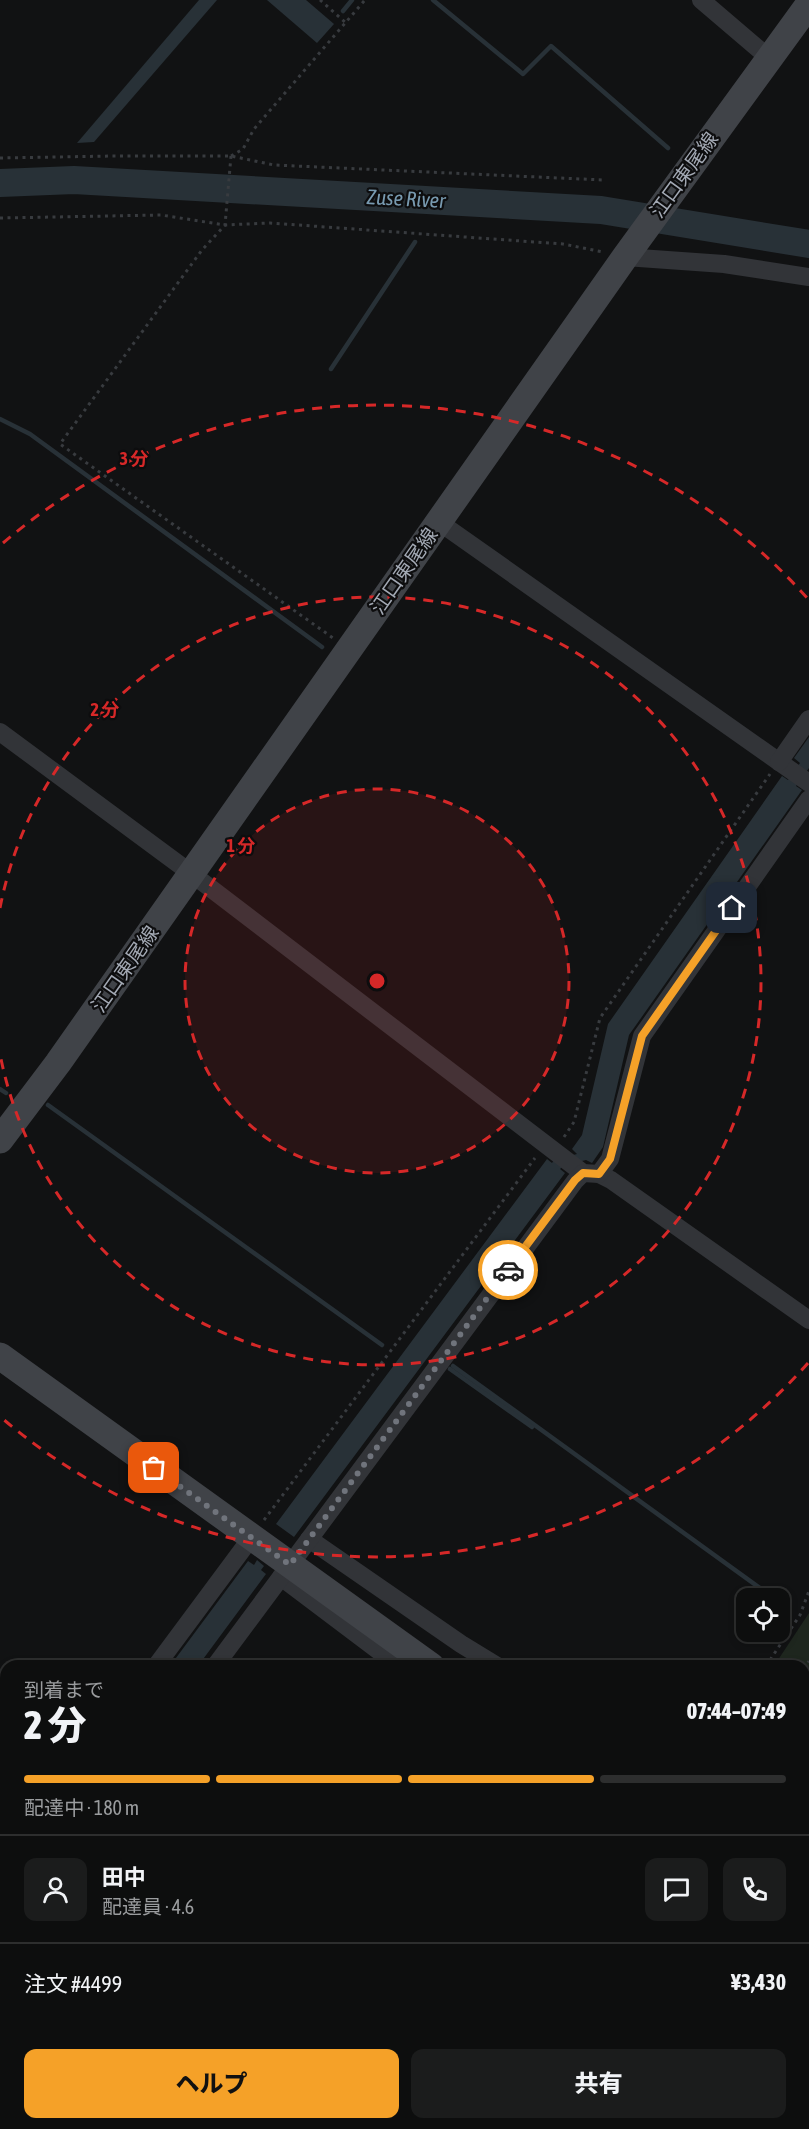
<!DOCTYPE html>
<html lang="ja">
<meta charset="utf-8">
<style>
:root{--surface:#0d0e0e;--page:#1b1c1c;--text:#f1f3f6;--muted:#9a9c9e;--line:#2d2e2e;--accent:#f5a128}
body{margin:0;font-family:"Asap Condensed","Noto Sans JP",sans-serif;background:var(--page);color:var(--text);height:100vh;display:flex;flex-direction:column;font-size:22px;white-space:nowrap}
*{box-sizing:border-box;margin:0}
p{font-size:20px;color:var(--muted)}
.icon{flex:none;width:33px;height:33px;fill:none;stroke:currentColor;stroke-width:2;stroke-linecap:round;stroke-linejoin:round}
.map{position:relative;flex:1;overflow:hidden}
.sheet{position:absolute;left:0px;top:1660px;width:810px;height:470px;display:flex;flex-direction:column;background:var(--surface);border-radius:18px 18px 0 0;box-shadow:0 3px 9px #0003,0 0 0 2px var(--line)}
.sheet>*{flex:none}
.fabs{position:absolute;left:736px;top:1588px;display:grid;gap:12px}
.fabs a{display:grid;place-items:center;width:54px;height:54px;border-radius:12px;background:var(--surface);box-shadow:0 3px 9px #0003,0 0 0 2px var(--line);font-size:30px}
.pin{position:absolute;display:grid;place-items:center;width:51px;height:51px;color:#fff;margin:-26px;border-radius:12px;box-shadow:0 3px 9px #0006}
.courier{position:absolute;display:grid;place-items:center;width:60px;height:60px;margin:-30px;border:4px solid #f5a128;border-radius:50%;background:#fff;color:#222;box-shadow:0 2px 8px #0007}
.summary em{font-style:normal;font-weight:800}
.summary div{display:flex;flex-direction:column-reverse}
.summary{display:flex;align-items:center;justify-content:space-between;height:102px;padding:0 24px}
h1{font-size:39px;font-weight:800;line-height:45px}
.bar{display:grid;grid-template-columns:repeat(4,1fr);gap:9px 6px;align-content:center;height:72px;padding:0 24px}
.bar i{height:8px;border-radius:4px;background:var(--line)}
.bar .current{background:var(--accent)}
.bar p{grid-column:span 4}
.line{display:flex;align-items:center;gap:15px;padding:0 24px;border-top:2px solid var(--line)}
.line div{flex:1}
.round{display:grid;place-items:center;flex:none;width:63px;height:63px;border-radius:12px;background:var(--page)}
.button{display:flex;gap:12px;margin-top:auto;padding:12px 24px}
.button a{flex:1;height:69px;border-radius:12px;background:var(--accent);color:#111;font-size:24px;font-weight:800;line-height:69px;text-align:center}
.button a+a{background:var(--page);color:var(--text)}
.map>svg:first-child{display:block}
.green{fill:#1e261e}
.water{fill:#283137}
.lines{fill:none;stroke-linecap:round;stroke-linejoin:round}
.stream{stroke:#283137;stroke-width:4.5}
.river{stroke:#283137;stroke-width:28}
.path{stroke:#383b3f;stroke-width:3;stroke-dasharray:3 4.5;stroke-linecap:butt}
.street{stroke:#323438;stroke-width:18}
.secondary{stroke:#404348;stroke-width:27}
.done{stroke:#70747c;stroke-width:6;stroke-dasharray:0 10.8}
.route{stroke:#f5a128;stroke-width:8}
.ring{fill:none;stroke:#d62828;stroke-width:3;stroke-dasharray:10 8}
.labels{text-anchor:middle;stroke-width:4.5;stroke-linejoin:round;paint-order:stroke}
.street-label{font-size:20px;fill:#a3a9b4;stroke:#0d0d0e}
.water-label{font-size:21px;font-style:italic;fill:#789ab0;stroke:#0d0d0e}
.centre{fill:#d62828;stroke:#0d0d0e;stroke-width:3}
.ring-label{font-size:18px;text-anchor:middle;font-weight:bold;fill:#d62828;stroke:#0d0d0e;stroke-width:4.5;stroke-linejoin:round;paint-order:stroke}
</style>
<div class="map">
<svg width="809" height="2129" viewBox="0 0 809 2129">
<rect width="100%" height="100%" fill="#111213"/>
<!-- green -->
<g class="green">
<polygon points="809,1613 809,1716 804,1724 804,1666 774,1666"/>
<polygon points="809,1808 809,1887 804,1883 804,1815"/>
<polygon points="452,2124 522,2124 518,2129 449,2129"/>
<polygon points="581,2124 750,2124 757,2129 577,2129"/>
</g>
<!-- water -->
<g class="water">
<polygon points="199,0 217,0 94,142 77,143"/>
<polygon points="267,0 306,0 334,24 317,43"/>
<polygon points="809,737 809,768 796,786 802,790 629,1035 603,1147 592,1163 586,1160 563,1166 560,1169 565,1173 294,1537 276,1524 547,1159 552,1163 554,1160 577,1154 572,1149 582,1135 608,1024 782,776 788,780 800,763 794,758"/>
<polygon points="257,1560 264,1566 261,1570 266,1574 198,1666 170,1666 248,1561 254,1565"/>
<polygon points="6,1887 6,1925 0,1933 0,1895"/>
</g>
<g class="lines">
<!-- stream -->
<g class="stream">
<polyline points="433,0 523,74 551,46 668,148"/>
<polyline points="343,11 352,0"/>
<polyline points="331,369 415,242"/>
<polyline points="0,419 30,434 322,647"/>
<polyline points="0,1089 6,1093"/>
<polyline points="48,1105 382,1345"/>
<polyline points="453,1366 775,1599"/>
<polyline points="450,1369 532,1427"/>
<polyline points="780,1603 786,1607"/>
<polyline points="0,1687 6,1692"/>
</g>
<!-- river -->
<g class="river">
<polyline points="0,183 74,180 601,210 809,244"/>
<polyline points="804,1774 809,1767"/>
<polyline points="551,2129 555,2124"/>
</g>
<!-- path -->
<g class="path">
<polyline points="320,0 346,23"/>
<polyline points="231,156 225,225 202,250 60,444 333,638"/>
<polyline points="231,156 243,149 254,129 365,0"/>
<polyline points="0,158 112,156 231,156 274,165 603,180"/>
<polyline points="0,218 161,215 225,225 270,223 563,244 603,252"/>
<polyline points="564,1137 574,1122 600,1018 770,774"/>
<polyline points="264,1520 535,1158"/>
<polyline points="766,1666 800,1615 809,1591"/>
<polyline points="804,1669 809,1661"/>
<polyline points="804,1870 809,1863"/>
<polyline points="481,2129 485,2124"/>
<polyline points="613,2129 617,2124"/>
</g>
<!-- street -->
<g class="street">
<polyline points="701,0 769,58"/>
<polyline points="625,257 724,264 809,277"/>
<polyline points="439,522 809,783"/>
<polyline points="0,732 192,874 583,1173 599,1174 611,1180 809,1320"/>
<polyline points="779,762 809,719"/>
<polyline points="599,1174 610,1159 642,1036 809,799"/>
<polyline points="309,1539 461,1644 497,1666"/>
<polyline points="281,1577 399,1666"/>
<polyline points="156,1666 251,1538"/>
<polyline points="215,1666 575,1181 583,1173"/>
<polyline points="0,1701 6,1705"/>
<polyline points="0,1877 6,1869"/>
<polyline points="0,1955 6,1947"/>
<polyline points="0,1990 6,1994"/>
<polyline points="181,2124 188,2129"/>
<polyline points="441,2129 445,2124"/>
</g>
<!-- secondary -->
<g class="secondary">
<polyline points="0,1140 58,1063 625,257 809,4"/>
<polyline points="0,1356 431,1666"/>
<polyline points="804,1930 809,1934"/>
</g>
</g>
<g class="lines">
<!-- done -->
<polyline class="done" points="154,1468 290,1565 508,1270"/>
<!-- route -->
<polyline class="route" points="508,1270 575,1180 583,1173 599,1174 610,1159 642,1036 732,908"/>
</g>
<!-- distance rings -->
<circle cx="377" cy="981" r="192" fill="#d62828" fill-opacity=".12"/>
<g class="ring">
<circle cx="377" cy="981" r="192"/>
<path d="M0 908A384 384 0 1 1 0 1054"/>
<path d="M808 1363A576 576 0 0 1 3 1419M3 543A576 576 0 0 1 808 599"/>
</g>
<g class="labels">
<!-- street labels -->
<g class="street-label">
<text transform="translate(684 175) rotate(-54)" y="7">江口東尾線</text>
<text transform="translate(404 571) rotate(-55)" y="7">江口東尾線</text>
<text transform="translate(125 969) rotate(-55)" y="7">江口東尾線</text>
</g>
<!-- water labels -->
<g class="water-label">
<text transform="translate(406 199) rotate(3)" y="7">Zuse River</text>
</g>
</g>
<circle cx="377" cy="981" r="9" class="centre"/>
<g class="ring-label">
<text x="134" y="465">3 分</text>
<text x="105" y="716">2 分</text>
<text x="241" y="852">1 分</text>
</g>
</svg>
<div class="fabs">
<a><svg class="icon" aria-label="locate" viewBox="0 0 24 24"><circle cx="12" cy="12" r="6"/><path d="M12 2v4M12 18v4M2 12h4M18 12h4"/></svg></a>
</div>
<div class="pin" style="left:154px;top:1468px;background:#ea580c"><svg class="icon" aria-label="bag" viewBox="0 0 24 24"><path d="M5 8h14l-1 12H6zM9 8a3 3 0 0 1 6 0"/></svg></div>
<div class="pin" style="left:732px;top:908px;background:#1f2937"><svg class="icon" aria-label="home" viewBox="0 0 24 24"><path d="M3 11l9-7 9 7M6 9v11h12V9"/></svg></div>
<div class="courier" style="left:508px;top:1270px"><svg class="icon" aria-label="car" viewBox="0 0 24 24"><path d="M5 17H2v-5l4-1 3-4h7l3 4 3 1v5h-3M9 17h6M6 11h13"/><circle cx="7" cy="17" r="2"/><circle cx="17" cy="17" r="2"/></svg></div>
<section class="sheet">
<div class="summary"><div><h1>2 分</h1><p>到着まで</p></div><em>07:44–07:49</em></div>
<div class="bar"><i class="current"></i><i class="current"></i><i class="current"></i><i></i><p>配達中 · 180 m</p></div>
<div class="line" style="height:108px"><a class="round"><svg class="icon" aria-label="person" viewBox="0 0 24 24"><circle cx="12" cy="8" r="4"/><path d="M4 21q1-7 8-7t8 7"/></svg></a><div><b>田中</b><p>配達員 · 4.6</p></div><a class="round"><svg class="icon" aria-label="chat" viewBox="0 0 24 24"><path d="M4 5h16v11H9l-5 4z"/></svg></a><a class="round"><svg class="icon" aria-label="phone" viewBox="0 0 24 24"><path d="M5 4h4l2 5-3 2q2 4 5 5l2-3 5 2v4C11 20 4 13 5 4z"/></svg></a></div>
<div class="line" style="height:78px"><div>注文 #4499</div><b>¥3,430</b></div>
<div class="button"><a>ヘルプ</a><a>共有</a></div>
</section>
</div>
